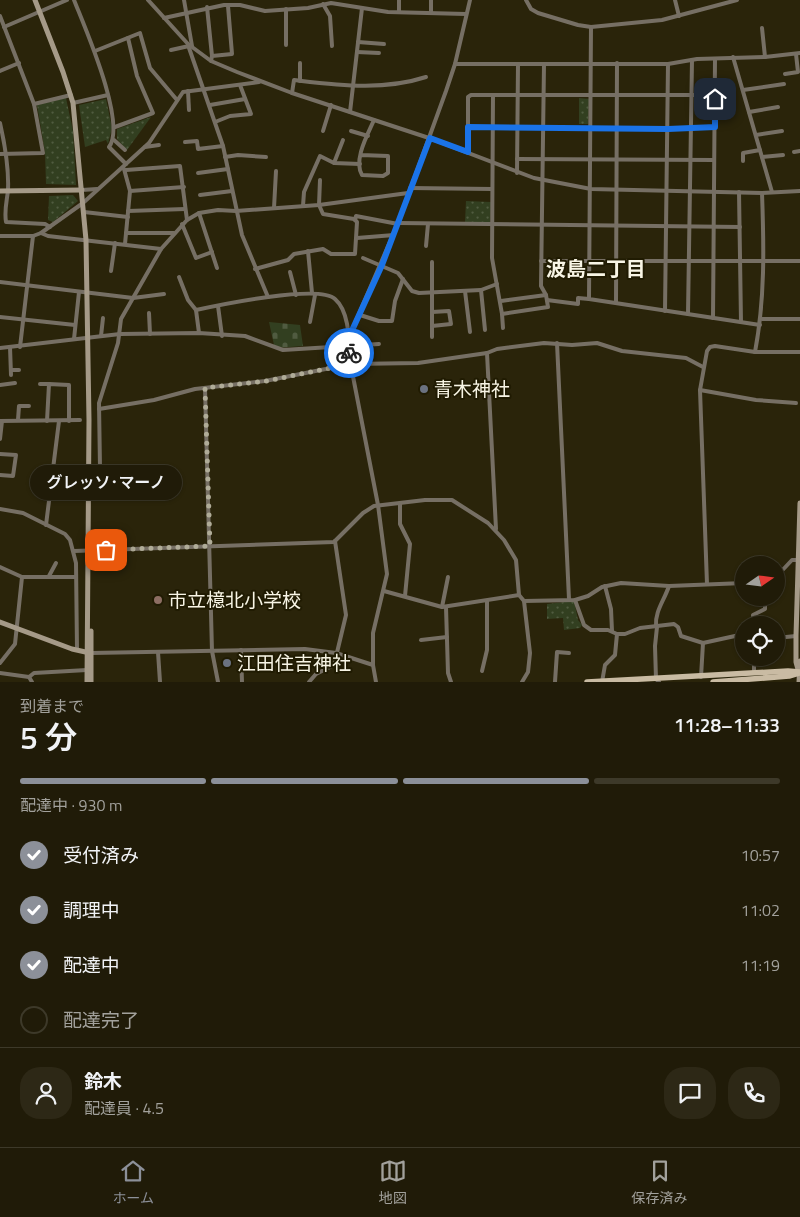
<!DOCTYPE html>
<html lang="ja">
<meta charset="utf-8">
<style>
:root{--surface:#201b08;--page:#2d2816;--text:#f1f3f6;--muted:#a2a19c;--line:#3d3929;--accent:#8c9099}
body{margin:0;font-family:"Titillium Web","Noto Sans JP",sans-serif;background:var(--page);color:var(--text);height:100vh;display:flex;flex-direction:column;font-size:19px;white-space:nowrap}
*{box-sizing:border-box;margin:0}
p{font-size:16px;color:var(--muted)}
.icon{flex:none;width:28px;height:28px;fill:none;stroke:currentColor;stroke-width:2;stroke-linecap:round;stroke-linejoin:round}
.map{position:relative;height:682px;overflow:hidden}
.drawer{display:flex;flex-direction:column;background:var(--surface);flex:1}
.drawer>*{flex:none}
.needle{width:32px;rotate:76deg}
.buttons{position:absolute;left:735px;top:556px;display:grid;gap:10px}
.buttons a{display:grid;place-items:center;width:50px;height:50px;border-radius:50%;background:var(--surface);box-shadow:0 1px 4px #0004,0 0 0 1px var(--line);font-size:25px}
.pin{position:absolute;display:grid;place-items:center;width:42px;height:42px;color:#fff;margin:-21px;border-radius:10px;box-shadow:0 2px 8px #0006}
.courier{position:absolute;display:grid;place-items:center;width:50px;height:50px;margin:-25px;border:4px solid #1a73e8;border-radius:50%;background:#fff;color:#222;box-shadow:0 1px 6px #0007}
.bubble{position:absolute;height:35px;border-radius:18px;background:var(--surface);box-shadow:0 1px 4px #0004,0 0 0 1px var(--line);font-size:16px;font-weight:600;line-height:35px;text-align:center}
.overview em{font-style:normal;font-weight:600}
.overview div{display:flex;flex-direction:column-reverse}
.overview{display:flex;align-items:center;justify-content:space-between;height:85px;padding:0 20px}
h1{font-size:32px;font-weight:600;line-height:38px}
.bar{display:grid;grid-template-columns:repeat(4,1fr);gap:8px 5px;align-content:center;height:60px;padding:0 20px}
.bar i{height:6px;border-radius:4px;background:var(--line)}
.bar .active{background:var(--accent)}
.bar p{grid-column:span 4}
.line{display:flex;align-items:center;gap:12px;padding:0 20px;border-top:1px solid var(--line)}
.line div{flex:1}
.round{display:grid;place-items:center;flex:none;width:52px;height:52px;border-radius:20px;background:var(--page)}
ol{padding:0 20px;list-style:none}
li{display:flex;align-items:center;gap:15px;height:55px}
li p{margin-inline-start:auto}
li .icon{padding:5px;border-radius:50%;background:var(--accent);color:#fff;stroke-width:4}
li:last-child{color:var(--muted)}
li i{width:28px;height:28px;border:2px solid var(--line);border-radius:50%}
.tabs{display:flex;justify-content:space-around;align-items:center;height:70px;border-top:1px solid var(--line);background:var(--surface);font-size:14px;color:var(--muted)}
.tabs a{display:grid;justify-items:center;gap:2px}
.tabs .active{color:var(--accent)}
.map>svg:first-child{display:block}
.grass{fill:url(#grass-dots)}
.cemetery{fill:url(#cemetery-stones)}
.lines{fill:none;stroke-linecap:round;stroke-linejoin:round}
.street{stroke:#766f64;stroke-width:4}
.secondary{stroke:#a59a88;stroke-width:5}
.primary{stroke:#c9bba3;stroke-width:5.5}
.done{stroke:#b0ac98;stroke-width:5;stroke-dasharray:0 9}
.route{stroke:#1a73e8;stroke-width:6}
.worship-dot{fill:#6b7280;stroke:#201b02;stroke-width:2}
.education-dot{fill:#8d6e63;stroke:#201b02;stroke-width:2}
.labels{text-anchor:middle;stroke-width:4;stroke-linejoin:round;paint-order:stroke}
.poi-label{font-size:19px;fill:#f8f5e5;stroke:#201b02;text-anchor:start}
.neighbourhood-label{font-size:20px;font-weight:bold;fill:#f8f5e5;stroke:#201b02}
</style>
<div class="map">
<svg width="800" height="682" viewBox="0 0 800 682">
<defs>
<pattern id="grass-dots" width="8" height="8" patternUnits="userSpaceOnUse" patternTransform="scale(1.25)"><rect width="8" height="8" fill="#323f20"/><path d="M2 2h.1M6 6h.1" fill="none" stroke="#505b40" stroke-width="1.8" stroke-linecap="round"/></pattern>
<pattern id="cemetery-stones" width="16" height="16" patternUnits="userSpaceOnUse" patternTransform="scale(1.25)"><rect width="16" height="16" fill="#323f20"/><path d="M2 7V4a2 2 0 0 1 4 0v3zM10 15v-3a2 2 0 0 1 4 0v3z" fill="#505b40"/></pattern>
</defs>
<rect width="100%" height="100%" fill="#2a240a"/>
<!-- grass -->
<g class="grass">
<polygon points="66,98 73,131 76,185 46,184 45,152 37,105"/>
<polygon points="579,98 589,99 588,124 579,124"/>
<polygon points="106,99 112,128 108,144 106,140 85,147 79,105"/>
<polygon points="151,117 127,150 117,139 117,129"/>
<polygon points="73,195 78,201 53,222 48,220 49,196"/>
<polygon points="466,201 491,202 490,223 465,222"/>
<polygon points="574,601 578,620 582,625 580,628 564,630 563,618 547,619 547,604"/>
</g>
<!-- cemetery -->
<polygon class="cemetery" points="269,322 300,325 303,346 277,348 274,345"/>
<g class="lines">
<!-- street -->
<g class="street">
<path d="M74 0C85 28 127 123 109 147L126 164"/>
<polyline points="148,0 188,44 211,61 237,72 292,93 429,138 534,178 591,189 762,193 800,191"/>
<polyline points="184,0 192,46"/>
<polyline points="431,0 431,12"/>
<polyline points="526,0 531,9 538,13 578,25 591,27 662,20 737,0"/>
<polyline points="675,0 679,16"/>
<polyline points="323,4 330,16 332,46"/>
<polyline points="207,7 212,56"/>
<polyline points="286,9 286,45"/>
<polyline points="399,11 399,0"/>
<polyline points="0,16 34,104 43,153 0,154"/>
<polyline points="164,18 224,5 240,5 265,11 308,8 331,3 388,12 466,14"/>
<polyline points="4,27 67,0"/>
<polyline points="591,27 589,299 760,325"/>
<polyline points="762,28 765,57"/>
<polyline points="358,42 384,44"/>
<polyline points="188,45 223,146 242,235 268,297"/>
<polyline points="171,50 189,46"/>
<polyline points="95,51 140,33 150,68 177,100"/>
<polyline points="357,52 379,53"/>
<polyline points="733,57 772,192"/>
<polyline points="211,61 212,56 232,54 228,6"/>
<polyline points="455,64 668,64 697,59 765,57 800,53"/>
<polyline points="0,71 19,63"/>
<polyline points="785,74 798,72 796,54"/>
<polyline points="300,81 300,63"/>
<polyline points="743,90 784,84"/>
<polyline points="188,91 189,110"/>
<path d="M292 93 294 80C338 85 383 91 426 77"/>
<polyline points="73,103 108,95"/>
<polyline points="34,104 71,95"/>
<polyline points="210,105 245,99"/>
<polyline points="350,112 362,8"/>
<polyline points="749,112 778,107"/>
<polyline points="215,122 230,116 251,114 240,85"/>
<path d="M0 123C5 145 9 167 8 190 7 201 4 210 6 222L45 224 50 227"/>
<polyline points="115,127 153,113 137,76 128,38"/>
<polyline points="468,127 667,129 715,127"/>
<polyline points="323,131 331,105"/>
<polyline points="351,131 368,136"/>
<polyline points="756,135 782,131"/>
<polyline points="114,140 125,150"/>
<polyline points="185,142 197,141 198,149 223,146"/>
<polyline points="145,147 159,145"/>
<polyline points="468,152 468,97 471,95 493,95"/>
<polyline points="794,152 800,151"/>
<path d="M361 155 388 156V173L383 176 362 175C353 160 368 134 374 120"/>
<polyline points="225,157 238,155 266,157"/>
<polyline points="762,157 783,155"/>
<polyline points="517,159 714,160"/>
<polyline points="743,161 743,153 760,150"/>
<polyline points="334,163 343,140"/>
<polyline points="124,169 130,191 125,244"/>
<polyline points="126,170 180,166 187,220"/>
<polyline points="198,173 228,169"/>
<polyline points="517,173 518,64"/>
<polyline points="410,188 492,189"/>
<polyline points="82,190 97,189"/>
<polyline points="130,191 184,187"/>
<polyline points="739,192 741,322"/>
<polyline points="200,195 232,191"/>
<polyline points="303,206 304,192 320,156 334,163 360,164"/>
<polyline points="274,208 276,171"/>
<polyline points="128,211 185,209"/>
<polyline points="84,212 128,217"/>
<polyline points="199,213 217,268"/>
<polyline points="355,220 356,216 398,224"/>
<polyline points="398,223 740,227"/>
<polyline points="182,224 196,258 212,252"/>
<polyline points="41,233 48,236 161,249"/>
<polyline points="126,233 174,233"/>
<polyline points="0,236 33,236 41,233 83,203 149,143 183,92 259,82"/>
<polyline points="357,238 394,235"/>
<polyline points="426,246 428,224"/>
<polyline points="308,251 312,293"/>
<polyline points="363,258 398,273 412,291 419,293 481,290 497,284"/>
<polyline points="541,261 800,261"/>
<polyline points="432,262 432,337"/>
<polyline points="255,269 288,260 294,254 323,249 331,254 355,254 357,222 354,219 323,214 319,205 320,180"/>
<polyline points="111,271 115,243"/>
<polyline points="290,272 296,295"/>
<polyline points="179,277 188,300 196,310"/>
<polyline points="0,282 133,298 164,294"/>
<polyline points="481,290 485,330"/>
<polyline points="465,291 470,332"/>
<polyline points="547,300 578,304 578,298 589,299"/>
<polyline points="501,301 546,295"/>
<polyline points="616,302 617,63"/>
<polyline points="218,306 222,336"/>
<polyline points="665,311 668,64"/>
<polyline points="432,312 449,311 451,324 432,326"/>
<polyline points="149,313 150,334"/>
<polyline points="502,314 492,258 493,95 715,95"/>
<polyline points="688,314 692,60"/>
<polyline points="360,315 379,321 392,321 395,301 403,279"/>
<polyline points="0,317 75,325"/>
<polyline points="713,318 715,59"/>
<polyline points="762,319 800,319"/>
<polyline points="310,322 315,295"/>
<polyline points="503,328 502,314 548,307 546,295 541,286 544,64"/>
<path d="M199 333 196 310C219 305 319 284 335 299 350 312 349 343 350 361L378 505 387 574 373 633V665"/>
<polyline points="101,336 103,318"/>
<polyline points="349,337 398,223 446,91 455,64 470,0"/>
<polyline points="74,339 79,292"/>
<polyline points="557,343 569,599"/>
<polyline points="10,347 11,375"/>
<polyline points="20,347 33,236"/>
<polyline points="0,348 120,334 199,333 245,336 283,350 379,344"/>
<path d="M755 352C765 299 764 247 762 193"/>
<polyline points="487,353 496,529"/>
<polyline points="11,370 19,370"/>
<polyline points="40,384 49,384"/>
<polyline points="0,385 15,383"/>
<polyline points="205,388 212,651 218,682"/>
<polyline points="700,390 756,400 796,403"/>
<polyline points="99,409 154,400 195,389 265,381 351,364 418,363 487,353 497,349 544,343 572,345 597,343 622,351 686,358 703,367"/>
<polyline points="18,420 19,406 29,406"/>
<polyline points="0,421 80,420"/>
<polyline points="47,421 49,384 69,385 69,421"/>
<polyline points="0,439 2,421"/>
<polyline points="0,454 16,455 13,476 0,475"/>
<polyline points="53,469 93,473 98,472 100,468 99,403 118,343 121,319 161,249 187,220 199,213 218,210 236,211 319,205 408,193"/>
<polyline points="400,504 400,524 410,544 405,596"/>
<polyline points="0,509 23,513 65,534 70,540 76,563 77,650"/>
<polyline points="46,525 59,421"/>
<polyline points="74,551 334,542 363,513 374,506 425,500 452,500 488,523 504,540 516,560 519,595 524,601 530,653 528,672 522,682"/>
<polyline points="0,567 22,577 75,577"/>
<polyline points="49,576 56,563"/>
<polyline points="776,577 792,560 800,560"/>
<polyline points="707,584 700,390 707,351 710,347 715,346 755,352 800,352"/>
<polyline points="605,586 611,609 612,631"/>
<polyline points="384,591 442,607 519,595"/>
<polyline points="575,600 584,625 591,630 608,630 617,634 625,634 640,628 674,624 678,627 681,636 703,643 735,636 744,639"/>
<polyline points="524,601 575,600 588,596 602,587 621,583 669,586 744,583"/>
<polyline points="442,607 448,577"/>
<polyline points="446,607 448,673 451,682"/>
<polyline points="754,625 753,615 765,609 765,598"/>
<path d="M656 626C655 611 664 601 669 586"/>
<polyline points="657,627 655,646 656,679 659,682"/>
<polyline points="776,638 796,636"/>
<polyline points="421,640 447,637"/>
<polyline points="241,650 242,682"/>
<polyline points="158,652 160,682"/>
<polyline points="91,653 305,649 336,653 373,665 376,682"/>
<polyline points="754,658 754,673"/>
<polyline points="0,663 15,644 22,577"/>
<polyline points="482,671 487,650 487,601"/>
<polyline points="0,673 29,677 32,682"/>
<polyline points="29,677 34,673 87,670"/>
<polyline points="701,677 703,643"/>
<polyline points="309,682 316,674 334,665 346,615 335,541"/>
<polyline points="555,682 557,652 569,653"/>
<polyline points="602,682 605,665 615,655 617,634"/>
</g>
<!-- secondary -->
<g class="secondary">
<polyline points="35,0 63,72 73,103 86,240 89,420 87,682"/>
<polyline points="0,191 82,190"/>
<polyline points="0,622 72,649 90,653"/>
<polyline points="91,631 91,682"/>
<polyline points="799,673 796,662 796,636 800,503"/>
<polyline points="799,682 800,661"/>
</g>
<!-- primary -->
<g class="primary">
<polyline points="587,682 788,671 800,672"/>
<polyline points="713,682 789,676 799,673"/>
</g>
</g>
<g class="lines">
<!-- done -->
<polyline class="done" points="106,550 210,546 205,388 266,381 351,364 349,353"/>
<!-- route -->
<polyline class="route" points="349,353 349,337 382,265 430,138 468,152 468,127 668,129 715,127 715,99"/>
</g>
<!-- markers -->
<g class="worship-dot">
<circle cx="424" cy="389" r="5"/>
<circle cx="227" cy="663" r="5"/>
</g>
<circle class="education-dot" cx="158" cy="600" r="5"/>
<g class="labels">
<!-- poi labels -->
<g class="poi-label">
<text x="434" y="396">青木神社</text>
<text x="168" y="607">市立檍北小学校</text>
<text x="237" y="670">江田住吉神社</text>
</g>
<!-- neighbourhood labels -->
<g class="neighbourhood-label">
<text x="596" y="276">波島二丁目</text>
</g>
</g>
</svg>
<div class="buttons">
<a><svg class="needle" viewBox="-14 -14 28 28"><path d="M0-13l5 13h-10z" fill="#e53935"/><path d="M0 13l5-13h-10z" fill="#a2a19c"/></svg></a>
<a><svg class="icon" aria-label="locate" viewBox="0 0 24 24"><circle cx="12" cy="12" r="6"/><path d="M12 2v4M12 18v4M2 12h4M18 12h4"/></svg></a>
</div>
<div class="pin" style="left:106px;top:550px;background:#ea580c"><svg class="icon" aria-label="bag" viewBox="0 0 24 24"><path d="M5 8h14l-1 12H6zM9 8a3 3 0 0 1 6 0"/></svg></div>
<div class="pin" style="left:715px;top:99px;background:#1f2937"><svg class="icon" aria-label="home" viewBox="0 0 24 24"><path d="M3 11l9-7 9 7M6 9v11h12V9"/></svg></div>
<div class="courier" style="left:349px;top:353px"><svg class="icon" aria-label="bike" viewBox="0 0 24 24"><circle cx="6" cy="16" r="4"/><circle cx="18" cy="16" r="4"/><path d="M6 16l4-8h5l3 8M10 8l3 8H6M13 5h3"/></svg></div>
<div class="bubble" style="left:30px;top:465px;width:152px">グレッソ･マーノ</div>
</div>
<section class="drawer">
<div class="overview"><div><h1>5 分</h1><p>到着まで</p></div><em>11:28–11:33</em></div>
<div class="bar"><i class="active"></i><i class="active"></i><i class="active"></i><i></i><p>配達中 · 930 m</p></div>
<ol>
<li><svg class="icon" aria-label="check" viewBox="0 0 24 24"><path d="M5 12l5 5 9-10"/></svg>受付済み<p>10:57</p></li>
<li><svg class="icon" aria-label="check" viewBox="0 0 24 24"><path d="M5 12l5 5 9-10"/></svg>調理中<p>11:02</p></li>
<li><svg class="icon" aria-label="check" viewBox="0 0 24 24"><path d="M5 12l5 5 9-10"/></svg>配達中<p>11:19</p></li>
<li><i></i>配達完了</li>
</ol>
<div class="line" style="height:90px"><a class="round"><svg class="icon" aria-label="person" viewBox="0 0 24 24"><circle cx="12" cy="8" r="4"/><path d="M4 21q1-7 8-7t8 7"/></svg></a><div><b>鈴木</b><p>配達員 · 4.5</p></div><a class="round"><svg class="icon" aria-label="chat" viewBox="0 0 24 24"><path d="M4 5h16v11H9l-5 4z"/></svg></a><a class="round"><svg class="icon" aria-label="phone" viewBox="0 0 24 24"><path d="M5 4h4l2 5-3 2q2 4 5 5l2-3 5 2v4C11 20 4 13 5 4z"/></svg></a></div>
</section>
<nav class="tabs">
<a class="active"><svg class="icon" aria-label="home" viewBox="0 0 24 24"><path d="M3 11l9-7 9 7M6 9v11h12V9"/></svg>ホーム</a>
<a><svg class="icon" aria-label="map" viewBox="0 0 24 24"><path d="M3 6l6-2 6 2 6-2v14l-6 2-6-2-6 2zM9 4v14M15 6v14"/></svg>地図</a>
<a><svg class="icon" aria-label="saved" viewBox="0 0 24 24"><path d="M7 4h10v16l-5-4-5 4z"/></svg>保存済み</a>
</nav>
